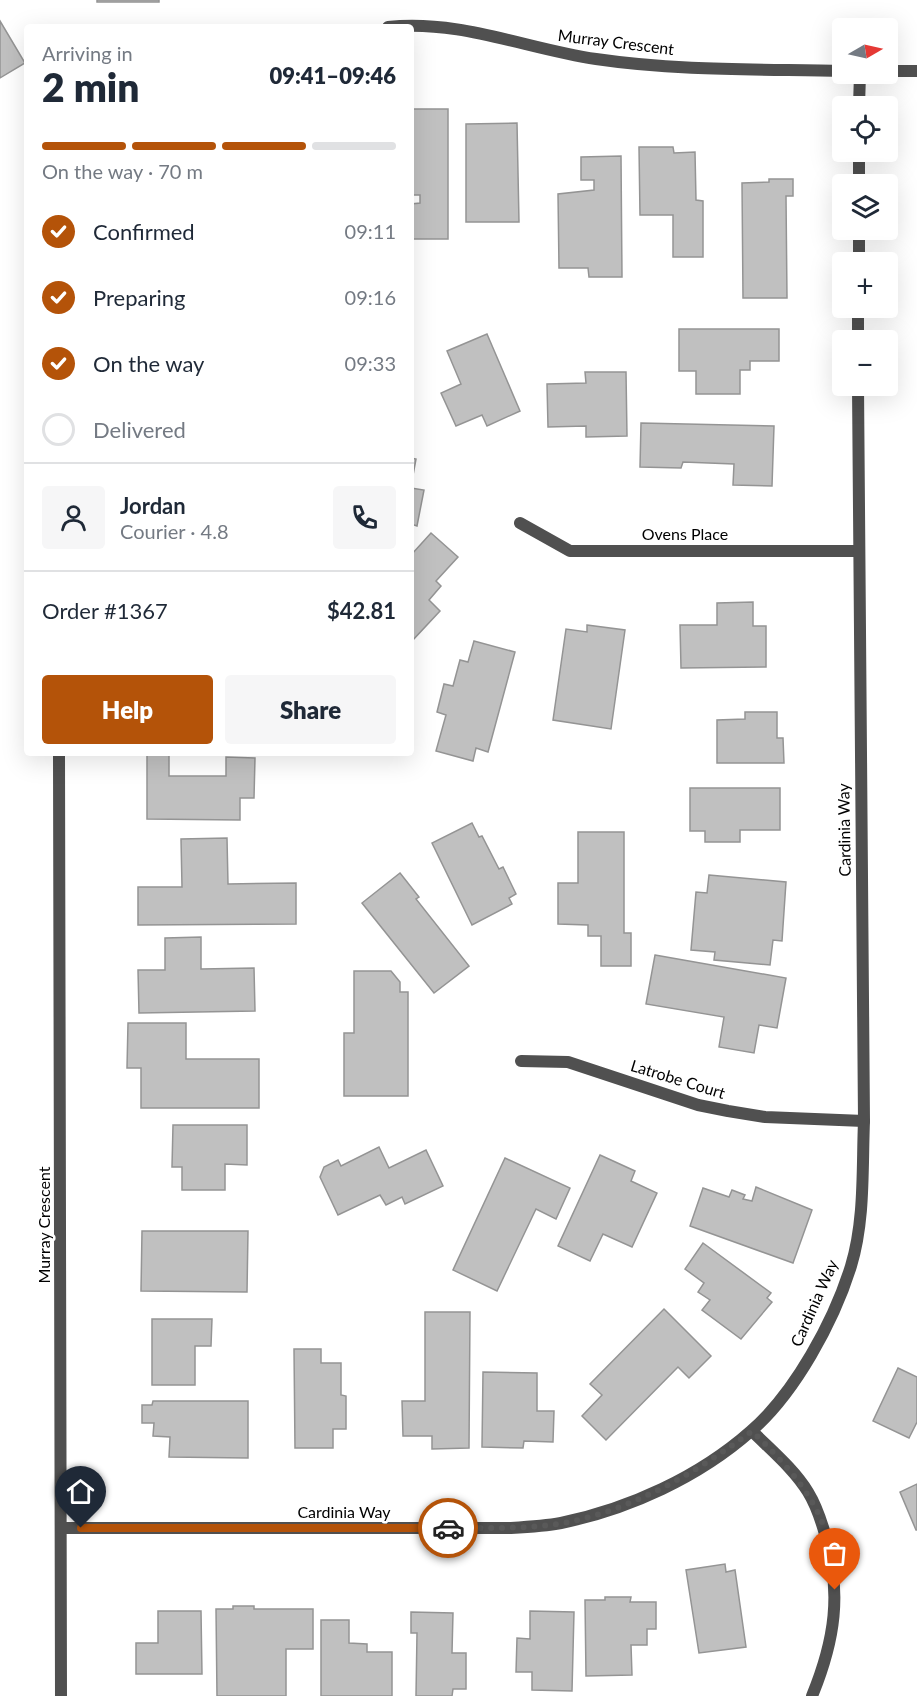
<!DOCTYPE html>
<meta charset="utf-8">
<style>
:root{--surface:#fff;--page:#f6f6f7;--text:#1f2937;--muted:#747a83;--line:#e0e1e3;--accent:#b45309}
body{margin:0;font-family:Lato,sans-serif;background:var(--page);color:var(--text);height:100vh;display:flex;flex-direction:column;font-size:22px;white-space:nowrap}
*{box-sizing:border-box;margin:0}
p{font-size:20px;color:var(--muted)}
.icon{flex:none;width:33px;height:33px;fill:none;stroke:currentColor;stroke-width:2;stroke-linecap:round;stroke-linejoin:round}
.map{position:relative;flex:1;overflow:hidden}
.side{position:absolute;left:24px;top:24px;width:390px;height:732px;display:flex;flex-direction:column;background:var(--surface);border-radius:6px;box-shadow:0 6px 24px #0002}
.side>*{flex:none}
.needle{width:39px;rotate:81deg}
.controls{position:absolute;left:832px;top:18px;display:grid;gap:12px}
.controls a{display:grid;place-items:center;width:66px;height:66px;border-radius:6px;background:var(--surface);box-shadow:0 6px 24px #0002;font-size:30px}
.pin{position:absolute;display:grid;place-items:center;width:51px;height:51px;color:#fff;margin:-62px -26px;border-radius:50% 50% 50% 0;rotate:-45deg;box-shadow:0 0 6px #0007}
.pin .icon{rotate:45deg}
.courier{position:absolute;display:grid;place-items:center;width:60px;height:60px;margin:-30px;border:4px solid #b45309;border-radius:50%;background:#fff;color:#222;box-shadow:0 2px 8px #0007}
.headline em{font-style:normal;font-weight:800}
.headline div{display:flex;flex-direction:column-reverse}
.headline{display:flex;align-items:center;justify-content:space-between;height:102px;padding:0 18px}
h1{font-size:39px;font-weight:800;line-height:45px}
.bar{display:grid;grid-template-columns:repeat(4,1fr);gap:9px 6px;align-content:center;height:72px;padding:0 18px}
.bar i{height:8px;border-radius:4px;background:var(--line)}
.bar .current{background:var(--accent)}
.bar p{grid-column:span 4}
.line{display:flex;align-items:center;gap:15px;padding:0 18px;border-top:2px solid var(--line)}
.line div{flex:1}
.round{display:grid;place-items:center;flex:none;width:63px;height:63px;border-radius:6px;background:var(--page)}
ol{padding:0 18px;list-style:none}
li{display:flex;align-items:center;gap:18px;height:66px}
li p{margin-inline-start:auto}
li .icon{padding:6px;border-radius:50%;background:var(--accent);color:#fff;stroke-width:4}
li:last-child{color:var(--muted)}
li i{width:33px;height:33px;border:3px solid var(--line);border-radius:50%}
.button{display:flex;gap:12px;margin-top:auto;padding:12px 18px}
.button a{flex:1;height:69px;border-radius:6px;background:var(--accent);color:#fff;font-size:24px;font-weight:800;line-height:69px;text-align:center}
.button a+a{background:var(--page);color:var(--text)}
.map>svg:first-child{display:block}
.building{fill:#c0c0c0;stroke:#949494;stroke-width:1.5}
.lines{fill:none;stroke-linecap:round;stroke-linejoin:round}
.minor{stroke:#505050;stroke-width:12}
.done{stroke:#595959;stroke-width:6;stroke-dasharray:0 10.8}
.route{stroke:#b45309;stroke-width:8}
.labels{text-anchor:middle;stroke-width:5;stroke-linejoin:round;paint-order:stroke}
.street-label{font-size:16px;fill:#000;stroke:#fff}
</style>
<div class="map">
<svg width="917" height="1696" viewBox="0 0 917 1696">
<rect width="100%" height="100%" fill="#fff"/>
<!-- building -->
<g class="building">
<rect x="97" y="0" width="62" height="2"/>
<polygon points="0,21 25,63 0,78"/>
<polygon points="411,109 448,109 448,239 411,239 411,204 420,203 420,195 411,195"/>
<polygon points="517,123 519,222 466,222 466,124"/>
<polygon points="639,147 673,147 674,153 695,152 696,200 703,201 703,257 673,257 673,215 640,215"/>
<polygon points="621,156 622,277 589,277 588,268 559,268 558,194 594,190 594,180 581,180 581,157"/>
<polygon points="769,179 793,179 793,196 786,196 787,298 743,298 742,183 769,182"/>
<polygon points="679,329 779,329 779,361 750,361 750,370 740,370 740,394 696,394 696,371 679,371"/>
<polygon points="487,334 520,411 487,426 482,415 456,426 441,393 461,384 447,351"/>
<polygon points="585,372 626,372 627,436 586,437 586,426 548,427 547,384 586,383"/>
<polygon points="641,423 774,426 772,486 733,485 734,464 683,462 681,468 640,467"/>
<polygon points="411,458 416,459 411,486"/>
<polygon points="411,488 424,490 417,526 411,524"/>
<polygon points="431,533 458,557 436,581 441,586 429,600 440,611 411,642 411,555"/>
<polygon points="753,602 753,626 766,626 766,667 681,668 680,625 717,625 717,603"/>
<polygon points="587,625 625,630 611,729 553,720 566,629 587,632"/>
<polygon points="474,641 515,652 488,752 476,748 473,761 436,751 446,715 437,712 444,684 453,686 460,660 468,662"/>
<polygon points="745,712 777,712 777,738 783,738 784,763 717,763 717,720 745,719"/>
<polygon points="147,753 169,753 169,776 226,776 226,757 255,758 254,798 240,798 240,820 147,819"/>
<polygon points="690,788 780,788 780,830 740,830 740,842 705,842 705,831 690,831"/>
<polygon points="472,823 479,837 482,836 499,869 503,867 516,894 509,898 512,904 472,925 432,843"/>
<polygon points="578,832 624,832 624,933 631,933 631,966 601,966 601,936 588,936 588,925 558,924 558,883 578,883"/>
<polygon points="227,838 228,884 296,883 296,924 138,925 138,887 182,887 181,839"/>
<polygon points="400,873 419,897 416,899 469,966 434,993 362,903"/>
<polygon points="709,875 786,882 782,941 773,940 770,965 714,960 715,952 691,950 696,892 707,893"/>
<polygon points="201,937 201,969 254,968 255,1011 139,1013 138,970 165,970 165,938"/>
<polygon points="655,955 786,978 777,1028 759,1025 754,1053 719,1047 724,1017 646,1004"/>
<polygon points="354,971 391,971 400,982 400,992 408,992 408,1096 344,1096 344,1033 354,1033"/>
<polygon points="128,1023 186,1023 186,1059 259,1059 259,1108 141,1108 141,1068 127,1068"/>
<polygon points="173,1125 247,1125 247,1165 225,1164 225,1190 182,1190 182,1167 172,1167"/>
<polygon points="379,1147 389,1168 426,1150 443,1186 405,1204 402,1197 386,1205 380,1195 338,1215 320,1177 324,1167 338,1160 341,1166"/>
<polygon points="600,1155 635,1171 631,1181 657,1193 632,1247 603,1234 590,1261 558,1246"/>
<polygon points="505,1158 570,1188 556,1219 536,1209 497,1291 453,1270"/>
<polygon points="756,1187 812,1210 793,1263 690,1226 703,1188 729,1197 732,1190 745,1195 743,1199 752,1201"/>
<polygon points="142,1231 248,1231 247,1292 141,1291"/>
<polygon points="703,1243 771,1293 767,1298 772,1302 741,1339 702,1310 710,1300 698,1292 704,1283 685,1269"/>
<polygon points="664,1309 711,1356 689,1378 678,1367 606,1440 582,1416 602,1395 590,1384"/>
<polygon points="425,1312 470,1312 469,1448 432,1449 432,1436 403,1436 402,1401 425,1401"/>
<polygon points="152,1319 212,1319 211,1346 195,1346 195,1385 152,1385"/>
<polygon points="294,1349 321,1349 321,1363 341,1363 341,1395 346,1396 346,1429 333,1429 333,1448 295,1448"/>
<polygon points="898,1368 917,1377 917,1422 909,1438 873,1421"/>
<polygon points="483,1372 537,1373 537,1411 554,1411 553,1442 524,1441 523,1448 482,1447"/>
<polygon points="153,1401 248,1401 248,1458 169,1457 170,1437 153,1436 154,1423 142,1423 142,1405 152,1405"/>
<polygon points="917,1484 917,1530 916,1530 900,1492"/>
<polygon points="725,1564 726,1572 735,1570 746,1647 699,1653 686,1570"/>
<polygon points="605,1597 631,1597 630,1602 656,1602 656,1629 647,1629 647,1645 631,1645 632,1675 586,1676 585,1600 605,1600"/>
<polygon points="233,1606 254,1606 254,1609 313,1609 313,1649 286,1649 286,1696 217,1696 216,1609 233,1609"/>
<polygon points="158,1611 201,1611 202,1674 136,1674 136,1643 158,1643"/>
<polygon points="530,1611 574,1612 572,1691 532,1690 532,1672 516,1672 517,1638 530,1639"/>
<polygon points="411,1612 453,1613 452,1653 466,1653 466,1689 453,1689 452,1696 416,1696 417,1633 411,1633"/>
<polygon points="321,1620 349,1620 349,1643 367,1644 367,1652 392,1652 392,1696 321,1696"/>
</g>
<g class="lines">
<!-- minor -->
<g class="minor">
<path d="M388 27C459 19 527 49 596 59 677 71 761 69 843 71"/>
<polyline points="888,71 917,71"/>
<polyline points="859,106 860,74"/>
<polyline points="859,184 859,152"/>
<polyline points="859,262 859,230"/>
<polyline points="858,340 858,308"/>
<polyline points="520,523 570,551 857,551"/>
<polyline points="59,753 61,1696"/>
<polyline points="521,1061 568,1062 698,1105 728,1111 765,1117 864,1121"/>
<path d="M752 1431C771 1450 794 1469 808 1492 816 1505 821 1520 825 1534 842 1593 835 1640 812 1696"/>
<path d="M61 1528H511C528 1527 545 1526 561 1523 629 1509 699 1477 751 1431 795 1393 834 1321 851 1266 865 1220 862 1169 864 1121L858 386"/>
</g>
</g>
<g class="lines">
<!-- done -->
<path class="done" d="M448 1528C485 1528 522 1529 558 1524 630 1512 695 1473 752 1431 800 1478 835 1518 835 1590"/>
<!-- route -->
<polyline class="route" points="81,1528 448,1528"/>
</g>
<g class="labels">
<!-- street labels -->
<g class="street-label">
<text transform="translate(616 42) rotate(7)" y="6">Murray Crescent</text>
<text x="685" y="540">Ovens Place</text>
<text transform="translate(844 830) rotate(-91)" y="6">Cardinia Way</text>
<text transform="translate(678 1079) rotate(17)" y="6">Latrobe Court</text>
<text transform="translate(44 1225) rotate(-90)" y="6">Murray Crescent</text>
<text transform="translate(814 1303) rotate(-66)" y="6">Cardinia Way</text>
<text x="344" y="1518">Cardinia Way</text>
</g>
</g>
</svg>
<div class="controls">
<a><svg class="needle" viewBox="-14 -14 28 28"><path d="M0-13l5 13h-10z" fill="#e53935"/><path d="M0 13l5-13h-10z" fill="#747a83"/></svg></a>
<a><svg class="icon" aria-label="locate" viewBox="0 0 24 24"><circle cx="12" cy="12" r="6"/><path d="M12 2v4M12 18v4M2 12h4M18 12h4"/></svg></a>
<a><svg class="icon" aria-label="layers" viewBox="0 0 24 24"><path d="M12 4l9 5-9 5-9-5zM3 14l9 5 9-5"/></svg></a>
<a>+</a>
<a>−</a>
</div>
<div class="pin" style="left:835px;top:1590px;background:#ea580c"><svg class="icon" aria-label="bag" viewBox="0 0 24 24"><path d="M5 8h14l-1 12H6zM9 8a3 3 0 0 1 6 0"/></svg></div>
<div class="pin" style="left:81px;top:1528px;background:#1f2937"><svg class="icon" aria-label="home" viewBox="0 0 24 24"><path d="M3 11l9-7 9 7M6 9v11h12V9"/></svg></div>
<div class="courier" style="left:448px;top:1528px"><svg class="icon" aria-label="car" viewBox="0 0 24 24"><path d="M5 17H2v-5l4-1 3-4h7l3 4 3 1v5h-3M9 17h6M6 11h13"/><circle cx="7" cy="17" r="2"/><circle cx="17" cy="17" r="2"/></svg></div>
<section class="side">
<div class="headline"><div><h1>2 min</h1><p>Arriving in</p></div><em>09:41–09:46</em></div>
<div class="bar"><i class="current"></i><i class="current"></i><i class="current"></i><i></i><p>On the way · 70 m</p></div>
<ol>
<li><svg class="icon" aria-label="check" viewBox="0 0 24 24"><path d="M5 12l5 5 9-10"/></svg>Confirmed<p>09:11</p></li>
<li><svg class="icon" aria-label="check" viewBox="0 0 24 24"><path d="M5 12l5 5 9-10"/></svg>Preparing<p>09:16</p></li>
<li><svg class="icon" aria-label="check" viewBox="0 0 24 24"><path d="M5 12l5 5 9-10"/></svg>On the way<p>09:33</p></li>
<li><i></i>Delivered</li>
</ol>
<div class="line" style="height:108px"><a class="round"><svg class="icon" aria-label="person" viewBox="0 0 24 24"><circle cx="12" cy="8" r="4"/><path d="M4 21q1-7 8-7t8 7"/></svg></a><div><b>Jordan</b><p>Courier · 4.8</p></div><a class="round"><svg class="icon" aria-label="phone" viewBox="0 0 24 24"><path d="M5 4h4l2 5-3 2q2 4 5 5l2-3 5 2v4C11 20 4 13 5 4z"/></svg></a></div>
<div class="line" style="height:78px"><div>Order #1367</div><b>$42.81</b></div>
<div class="button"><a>Help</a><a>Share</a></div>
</section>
</div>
